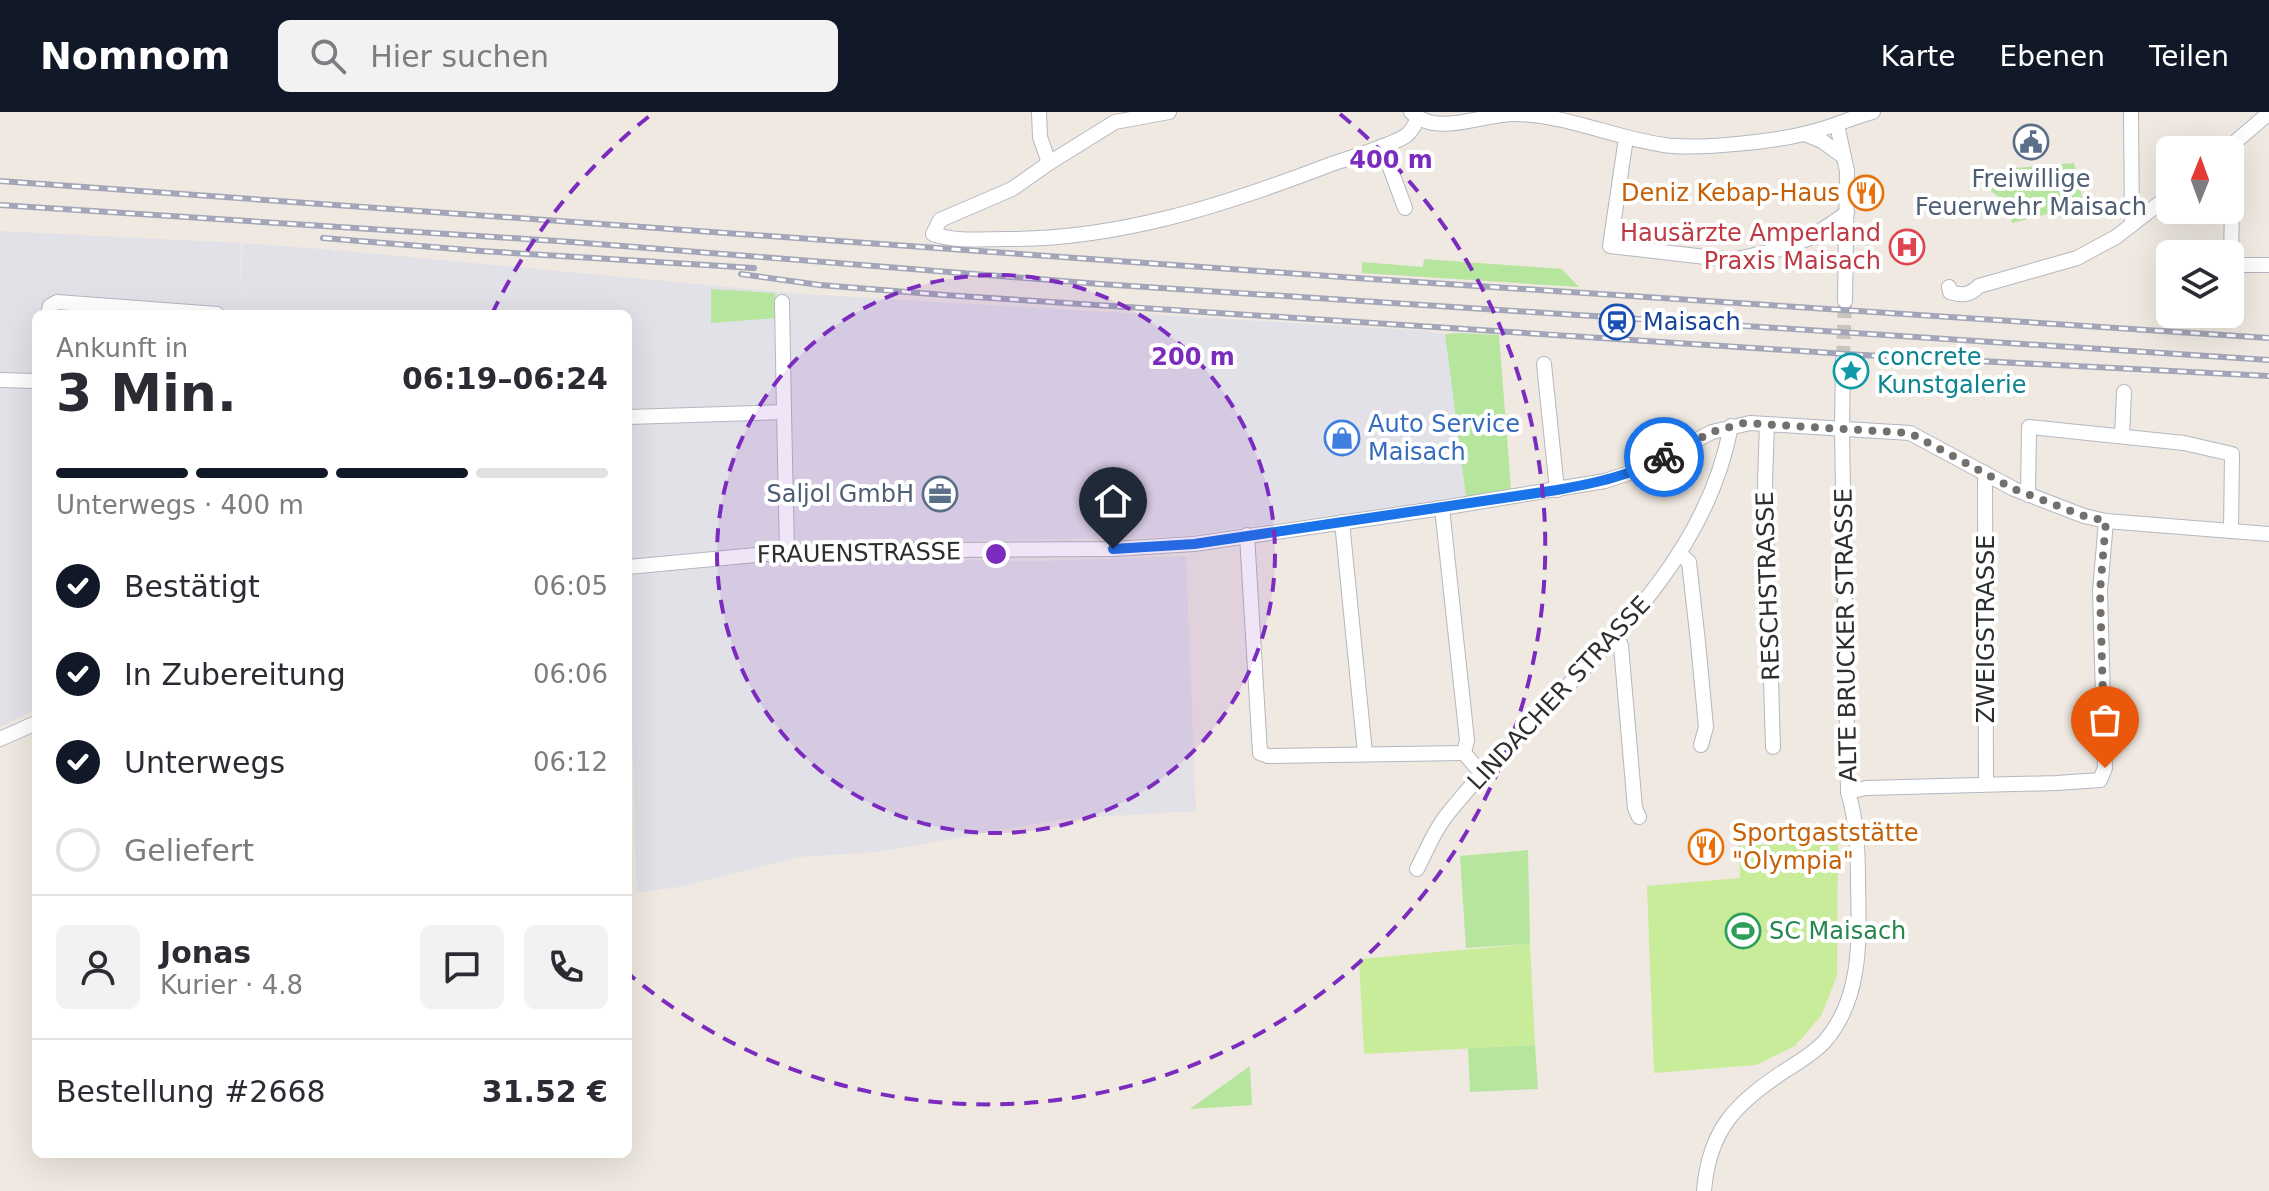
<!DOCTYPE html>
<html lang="de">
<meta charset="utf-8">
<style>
:root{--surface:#fff;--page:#f2f2f3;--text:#2b2b33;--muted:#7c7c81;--line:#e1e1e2;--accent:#111827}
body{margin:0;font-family:"DejaVu Sans",sans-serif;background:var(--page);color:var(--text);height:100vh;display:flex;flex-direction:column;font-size:30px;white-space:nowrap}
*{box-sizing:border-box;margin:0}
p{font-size:26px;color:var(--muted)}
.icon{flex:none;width:44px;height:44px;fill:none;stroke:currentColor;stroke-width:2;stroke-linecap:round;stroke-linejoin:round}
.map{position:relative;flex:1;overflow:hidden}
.panel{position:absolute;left:32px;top:198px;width:600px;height:848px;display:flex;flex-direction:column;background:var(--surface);border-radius:12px;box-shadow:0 8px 32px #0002}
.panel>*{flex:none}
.needle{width:52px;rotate:1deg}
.tools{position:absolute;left:2156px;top:24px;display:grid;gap:16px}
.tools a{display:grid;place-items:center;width:88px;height:88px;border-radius:12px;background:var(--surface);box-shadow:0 8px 32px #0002;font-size:40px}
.pin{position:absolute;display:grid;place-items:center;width:68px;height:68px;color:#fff;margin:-82px -34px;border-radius:50% 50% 50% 0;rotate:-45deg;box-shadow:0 0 8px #0007}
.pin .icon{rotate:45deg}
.courier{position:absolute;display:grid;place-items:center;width:80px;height:80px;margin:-40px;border:6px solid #1a73e8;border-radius:50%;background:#fff;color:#222;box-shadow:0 2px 10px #0007}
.head em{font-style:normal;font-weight:600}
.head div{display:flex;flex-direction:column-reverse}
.head{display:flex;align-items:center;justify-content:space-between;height:136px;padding:0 24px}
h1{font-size:52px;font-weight:600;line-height:60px}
.bar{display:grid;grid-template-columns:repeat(4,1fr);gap:12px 8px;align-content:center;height:96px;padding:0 24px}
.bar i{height:10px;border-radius:6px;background:var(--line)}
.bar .active{background:var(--accent)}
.bar p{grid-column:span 4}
.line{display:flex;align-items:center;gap:20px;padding:0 24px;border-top:2px solid var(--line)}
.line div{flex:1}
.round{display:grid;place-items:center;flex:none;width:84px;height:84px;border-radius:12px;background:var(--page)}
ol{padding:0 24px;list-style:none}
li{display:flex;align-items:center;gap:24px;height:88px}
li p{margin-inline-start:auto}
li .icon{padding:8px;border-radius:50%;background:var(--accent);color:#fff;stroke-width:4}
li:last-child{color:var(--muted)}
li i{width:44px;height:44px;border:4px solid var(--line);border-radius:50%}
header{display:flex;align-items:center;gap:48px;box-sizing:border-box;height:112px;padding:0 40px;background:var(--accent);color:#fff}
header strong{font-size:38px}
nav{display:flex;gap:44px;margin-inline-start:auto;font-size:28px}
.search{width:560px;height:72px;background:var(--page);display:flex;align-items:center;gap:20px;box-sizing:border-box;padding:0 28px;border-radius:12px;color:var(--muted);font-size:30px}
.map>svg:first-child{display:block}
.industrial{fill:#e3e1e8}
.green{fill:#b6e59e}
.pitch{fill:#c9ec9a}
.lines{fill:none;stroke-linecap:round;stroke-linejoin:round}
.minor-tunnel{stroke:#c8c4bd;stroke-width:14;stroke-dasharray:14 7;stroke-linecap:butt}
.minor-casing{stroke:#b4b7c1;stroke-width:16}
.minor{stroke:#fff;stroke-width:14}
.rail-casing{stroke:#a3a6b8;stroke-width:6}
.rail{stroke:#fff;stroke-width:3;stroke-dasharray:9;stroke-linecap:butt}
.done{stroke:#726f6d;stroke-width:8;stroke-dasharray:0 14.4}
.route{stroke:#1a73e8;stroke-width:10}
.ring{fill:none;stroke:#7b2cbf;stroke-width:4;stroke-dasharray:14 10}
.labels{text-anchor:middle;stroke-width:8;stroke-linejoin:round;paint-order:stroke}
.service-label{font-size:24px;fill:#4e5e75;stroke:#fff}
.food-label{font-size:24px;fill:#c56008;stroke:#fff;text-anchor:end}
.health-label{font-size:24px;fill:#be3a42;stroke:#fff;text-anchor:end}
.transit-label{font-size:24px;fill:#164399;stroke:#fff;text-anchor:start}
.culture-label{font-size:24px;fill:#0d838f;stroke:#fff;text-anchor:start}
.shop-label{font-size:24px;fill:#366cbe;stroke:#fff;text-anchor:start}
.street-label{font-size:24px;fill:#2e2e2e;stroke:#fff}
.leisure-label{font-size:24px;fill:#27864d;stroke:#fff;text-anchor:start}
.centre{fill:#7b2cbf;stroke:#fff;stroke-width:4}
.ring-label{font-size:24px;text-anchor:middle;font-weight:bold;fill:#7b2cbf;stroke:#fff;stroke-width:8;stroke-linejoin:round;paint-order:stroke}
</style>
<header>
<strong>Nomnom</strong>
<div class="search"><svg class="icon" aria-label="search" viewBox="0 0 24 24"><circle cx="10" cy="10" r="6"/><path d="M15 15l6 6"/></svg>Hier suchen</div>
<nav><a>Karte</a><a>Ebenen</a><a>Teilen</a></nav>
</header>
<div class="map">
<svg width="2269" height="1079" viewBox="0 0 2269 1079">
<rect width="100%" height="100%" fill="#efe9e1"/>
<!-- industrial -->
<g class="industrial">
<polygon points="0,119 241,131 240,184 243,131 334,138 335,147 335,138 803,182 1430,219 1433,221 1445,222 1466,385 1177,425 795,432 628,451 628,202 36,202 36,598 0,615"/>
<polygon points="1186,444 1196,699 1063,707 877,740 799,745 679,775 637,781 631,588 628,588 628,461 796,446 1043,449"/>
</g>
<!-- green -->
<g class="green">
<polygon points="2074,51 2084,93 2012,111 2007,92 1989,77 2002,61 2015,56"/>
<polygon points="1424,147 1562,157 1579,175 1362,161 1362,150 1423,155"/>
<polygon points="711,177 775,181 777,206 711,211"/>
<polygon points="1460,221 1499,223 1511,377 1466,385 1445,222"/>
<polygon points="1528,738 1530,832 1466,836 1460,744"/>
<polygon points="1535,933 1538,977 1470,980 1468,936"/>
<polygon points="1250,954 1252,993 1190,997"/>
</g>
<!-- pitch -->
<g class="pitch">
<polygon points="1838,728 1837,864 1821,904 1795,934 1756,953 1654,961 1647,774 1740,766 1739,734"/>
<polygon points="1530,832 1535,933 1364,942 1359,847"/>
</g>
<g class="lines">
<!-- minor-tunnel -->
<polyline class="minor-tunnel" points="1843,248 1845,189"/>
<!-- minor casing -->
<g class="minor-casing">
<g id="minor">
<polyline points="1039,0 1040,25 1049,51"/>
<path d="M1169 0 1115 10 1049 51 1012 77 940 108 933 122C957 130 980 127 1005 127 1117 128 1225 93 1329 53 1346 47 1397 32 1408 22 1412 18 1415 12 1418 7"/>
<path d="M1411 0C1438 26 1482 1 1516 2 1566 3 1615 26 1664 33 1699 38 1781 29 1815 19 1835 14 1853 5 1873 0"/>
<polyline points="2131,0 2132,113"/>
<polyline points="1837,13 1847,59 1845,189"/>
<polyline points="1805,22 1822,29 1844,45"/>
<polyline points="1626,26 1610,134 1732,148 1777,138 1810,126 1847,101"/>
<polyline points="2233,33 2231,149 2235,153 2269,153"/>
<polyline points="1382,34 1405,96"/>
<polyline points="2226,38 2269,1"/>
<path d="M1949 175 1950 180C1962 184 1970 183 1979 174L2077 146 2116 125 2170 83"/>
<polyline points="782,190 784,300"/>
<polyline points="48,202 50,194 57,190 217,202"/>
<polyline points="1544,252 1557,378"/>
<polyline points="0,268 36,269"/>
<polyline points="628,305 784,300 787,440"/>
<polyline points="1767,312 1765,369 1773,635"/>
<polyline points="2122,324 2124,280"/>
<polyline points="1985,361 1986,672"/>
<polyline points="2028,383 2029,315 2184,331 2232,342 2231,419"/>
<polyline points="1442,396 1467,628 1464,641 1483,663"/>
<polyline points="1342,410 1365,641"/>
<polyline points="1247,423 1260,641 1268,644 1464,641"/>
<polyline points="1679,441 1689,450 1698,530 1706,615 1701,633"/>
<polyline points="628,455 798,439 1113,437 1194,432 1442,396 1605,369 1644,356 1712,320 1750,311 1910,321 2014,377 2084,404 2106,409 2269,422"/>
<polyline points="1616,523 1621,534 1635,696 1639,705"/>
<polyline points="0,627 36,611"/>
<polyline points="1848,680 1866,676 2057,671 2100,668 2105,656 2100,479 2106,409"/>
<path d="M1417 757C1426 740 1434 719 1446 704 1546 578 1700 481 1731 314"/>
<path d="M1704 1079C1709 1017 1736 991 1786 958 1799 950 1814 941 1825 929 1863 885 1859 825 1858 771 1858 739 1857 710 1848 680L1842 317 1843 248"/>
</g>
</g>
<!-- minor -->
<use href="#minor" class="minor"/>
<!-- rail casing -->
<g class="rail-casing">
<g id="rail">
<polyline points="0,69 1356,166 2269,226"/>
<polyline points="0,93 572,130 1100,172 2269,248"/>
<polyline points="323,126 481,139 754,156"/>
<polyline points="741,162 820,173 945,183 1862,243 2269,264"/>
</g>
</g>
<!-- rail -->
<use href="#rail" class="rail"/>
</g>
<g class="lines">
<!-- done -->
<polyline class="done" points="1664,345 1712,320 1744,311 1910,321 2014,377 2084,404 2106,409 2100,479 2105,656"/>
<!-- route -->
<path class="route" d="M1113 437 1194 432 1557 378C1595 371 1630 364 1664 345"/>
</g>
<!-- distance rings -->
<circle cx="996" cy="442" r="279" fill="#7b2cbf" fill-opacity=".12"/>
<g class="ring">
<circle cx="996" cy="442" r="279"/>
<path d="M492 202A558 558 0 0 1 652 2M1340 2A558 558 0 1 1 630 863"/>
</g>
<!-- icons -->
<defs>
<g id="civic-ring" transform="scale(1.8)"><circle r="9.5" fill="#fff" stroke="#5c6f8a" stroke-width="1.5"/><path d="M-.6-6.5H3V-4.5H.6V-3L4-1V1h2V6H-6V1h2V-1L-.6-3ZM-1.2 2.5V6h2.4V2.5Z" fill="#5c6f8a"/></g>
<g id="restaurant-ring" transform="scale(1.8)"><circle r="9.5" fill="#fff" stroke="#e8710a" stroke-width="1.5"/><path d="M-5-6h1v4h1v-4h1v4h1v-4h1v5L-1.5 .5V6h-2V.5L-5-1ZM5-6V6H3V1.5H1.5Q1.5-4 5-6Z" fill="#e8710a"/></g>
<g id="hospital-ring" transform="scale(1.8)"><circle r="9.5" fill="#fff" stroke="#e0444e" stroke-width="1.5"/><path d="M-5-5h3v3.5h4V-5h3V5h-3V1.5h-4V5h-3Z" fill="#e0444e"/></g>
<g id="station-ring" transform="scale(1.8)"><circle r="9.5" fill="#fff" stroke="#1a4fb4" stroke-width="1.5"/><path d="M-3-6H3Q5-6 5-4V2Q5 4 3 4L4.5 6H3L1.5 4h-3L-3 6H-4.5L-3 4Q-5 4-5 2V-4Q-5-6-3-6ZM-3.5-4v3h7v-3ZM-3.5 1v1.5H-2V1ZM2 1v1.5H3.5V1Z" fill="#1a4fb4"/></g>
<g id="sight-ring" transform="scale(1.8)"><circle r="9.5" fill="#fff" stroke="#0f9aa8" stroke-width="1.5"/><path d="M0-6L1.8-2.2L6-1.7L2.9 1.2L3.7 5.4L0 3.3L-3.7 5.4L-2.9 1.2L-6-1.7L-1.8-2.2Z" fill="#0f9aa8"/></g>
<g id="shop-ring" transform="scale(1.8)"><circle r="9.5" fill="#fff" stroke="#3f7fe0" stroke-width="1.5"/><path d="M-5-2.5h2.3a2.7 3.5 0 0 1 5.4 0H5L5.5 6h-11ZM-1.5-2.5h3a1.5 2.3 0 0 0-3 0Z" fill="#3f7fe0"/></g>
<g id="office-ring" transform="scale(1.8)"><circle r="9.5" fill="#fff" stroke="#5c6f8a" stroke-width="1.5"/><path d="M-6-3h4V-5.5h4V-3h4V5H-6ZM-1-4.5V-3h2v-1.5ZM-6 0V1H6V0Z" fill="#5c6f8a"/></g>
<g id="stadium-ring" transform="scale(1.8)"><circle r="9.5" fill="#fff" stroke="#2e9e5b" stroke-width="1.5"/><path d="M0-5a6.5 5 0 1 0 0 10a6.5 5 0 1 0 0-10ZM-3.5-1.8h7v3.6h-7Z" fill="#2e9e5b"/></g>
</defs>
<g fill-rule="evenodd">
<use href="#civic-ring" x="2031" y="30"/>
<use href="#restaurant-ring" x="1866" y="81"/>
<use href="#hospital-ring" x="1907" y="135"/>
<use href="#station-ring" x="1617" y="210"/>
<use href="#sight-ring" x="1851" y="259"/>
<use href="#shop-ring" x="1342" y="326"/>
<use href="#office-ring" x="940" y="382"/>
<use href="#restaurant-ring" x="1706" y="735"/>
<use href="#stadium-ring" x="1743" y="819"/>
</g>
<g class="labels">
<!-- service labels -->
<g class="service-label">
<text x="2031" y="75">Freiwillige<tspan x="2031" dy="28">Feuerwehr Maisach</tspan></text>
<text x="914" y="390" text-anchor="end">Saljol GmbH</text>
</g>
<!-- food labels -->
<g class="food-label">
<text x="1840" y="89">Deniz Kebap-Haus</text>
<text x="1732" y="729" text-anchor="start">Sportgaststätte<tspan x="1732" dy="28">"Olympia"</tspan></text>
</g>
<!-- health labels -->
<g class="health-label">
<text x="1881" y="129">Hausärzte Amperland<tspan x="1881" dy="28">Praxis Maisach</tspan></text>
</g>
<!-- transit labels -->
<g class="transit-label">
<text x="1643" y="218">Maisach</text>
</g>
<!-- culture labels -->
<g class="culture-label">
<text x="1877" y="253">concrete<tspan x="1877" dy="28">Kunstgalerie</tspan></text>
</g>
<!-- shop labels -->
<g class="shop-label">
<text x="1368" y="320">Auto Service<tspan x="1368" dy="28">Maisach</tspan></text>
</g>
<!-- street labels -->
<g class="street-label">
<text transform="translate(859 441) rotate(-1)" y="8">FRAUENSTRASSE</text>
<text transform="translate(1768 474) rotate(-92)" y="8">RESCHSTRASSE</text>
<text transform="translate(1986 517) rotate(-90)" y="8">ZWEIGSTRASSE</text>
<text transform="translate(1846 523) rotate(-91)" y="8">ALTE BRUCKER STRASSE</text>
<text transform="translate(1559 581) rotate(-47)" y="8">LINDACHER STRASSE</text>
</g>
<!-- leisure labels -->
<g class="leisure-label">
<text x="1769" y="827">SC Maisach</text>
</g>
</g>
<circle cx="996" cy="442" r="12" class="centre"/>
<g class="ring-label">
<text x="1391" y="56">400 m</text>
<text x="1193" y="253">200 m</text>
</g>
</svg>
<div class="tools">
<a><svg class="needle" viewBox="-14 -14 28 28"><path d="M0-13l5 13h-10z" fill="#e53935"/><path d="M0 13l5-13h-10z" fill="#7c7c81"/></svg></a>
<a><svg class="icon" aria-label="layers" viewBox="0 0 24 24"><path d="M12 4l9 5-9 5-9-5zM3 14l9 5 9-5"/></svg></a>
</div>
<div class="pin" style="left:2105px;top:656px;background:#ea580c"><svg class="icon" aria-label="bag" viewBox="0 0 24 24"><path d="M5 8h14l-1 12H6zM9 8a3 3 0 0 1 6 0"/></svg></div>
<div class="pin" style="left:1113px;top:437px;background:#1f2937"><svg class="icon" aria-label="home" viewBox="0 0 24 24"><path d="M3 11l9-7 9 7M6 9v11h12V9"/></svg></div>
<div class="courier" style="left:1664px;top:345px"><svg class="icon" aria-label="bike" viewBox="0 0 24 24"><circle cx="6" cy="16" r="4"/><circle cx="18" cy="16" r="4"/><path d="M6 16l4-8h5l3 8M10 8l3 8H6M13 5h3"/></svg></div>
<section class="panel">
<div class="head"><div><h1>3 Min.</h1><p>Ankunft in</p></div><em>06:19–06:24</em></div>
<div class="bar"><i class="active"></i><i class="active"></i><i class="active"></i><i></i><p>Unterwegs · 400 m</p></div>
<ol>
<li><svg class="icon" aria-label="check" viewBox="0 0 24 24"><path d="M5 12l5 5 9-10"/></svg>Bestätigt<p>06:05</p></li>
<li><svg class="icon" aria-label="check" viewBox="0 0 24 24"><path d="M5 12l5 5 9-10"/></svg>In Zubereitung<p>06:06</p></li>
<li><svg class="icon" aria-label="check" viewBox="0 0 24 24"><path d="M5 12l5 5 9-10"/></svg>Unterwegs<p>06:12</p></li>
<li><i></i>Geliefert</li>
</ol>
<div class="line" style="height:144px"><a class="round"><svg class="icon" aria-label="person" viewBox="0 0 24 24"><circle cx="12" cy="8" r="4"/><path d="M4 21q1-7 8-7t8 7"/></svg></a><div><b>Jonas</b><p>Kurier · 4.8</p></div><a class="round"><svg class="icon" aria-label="chat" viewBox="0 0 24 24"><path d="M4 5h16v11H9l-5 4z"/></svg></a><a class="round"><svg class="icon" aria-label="phone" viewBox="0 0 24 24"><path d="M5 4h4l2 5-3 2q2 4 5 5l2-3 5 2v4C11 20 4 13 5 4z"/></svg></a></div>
<div class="line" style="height:104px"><div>Bestellung #2668</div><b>31.52 €</b></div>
</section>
</div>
